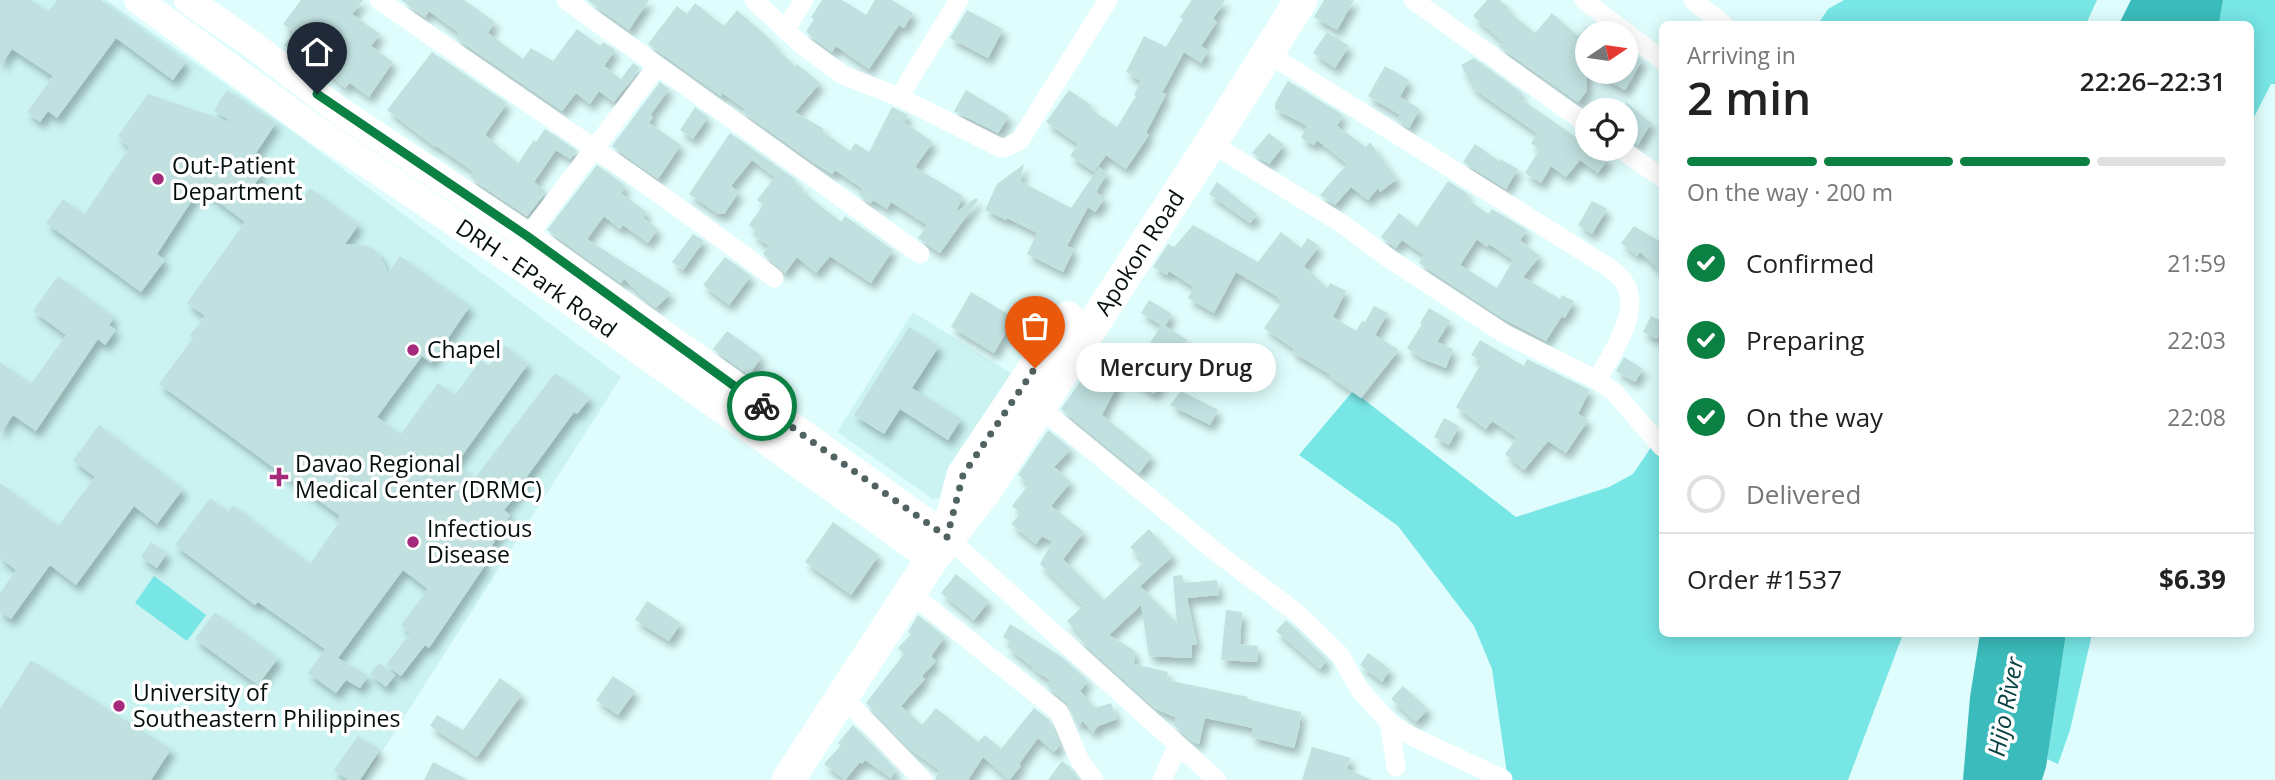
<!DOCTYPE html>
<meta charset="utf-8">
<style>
:root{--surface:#fff;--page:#f2f2f2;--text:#222;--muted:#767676;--line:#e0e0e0;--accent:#0b8043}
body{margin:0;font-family:"Open Sans",sans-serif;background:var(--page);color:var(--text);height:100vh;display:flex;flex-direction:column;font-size:26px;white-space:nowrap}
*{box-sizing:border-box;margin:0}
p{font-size:23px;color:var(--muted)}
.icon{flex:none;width:38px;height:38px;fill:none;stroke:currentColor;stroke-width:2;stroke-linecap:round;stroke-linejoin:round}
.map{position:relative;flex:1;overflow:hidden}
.drawer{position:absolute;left:1659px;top:21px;width:595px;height:616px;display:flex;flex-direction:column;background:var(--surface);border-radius:10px;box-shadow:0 4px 18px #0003}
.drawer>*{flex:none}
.needle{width:46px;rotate:77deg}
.controls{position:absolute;left:1575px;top:21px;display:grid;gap:14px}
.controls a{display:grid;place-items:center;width:63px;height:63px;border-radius:50%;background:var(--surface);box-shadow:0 4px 18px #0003;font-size:35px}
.pin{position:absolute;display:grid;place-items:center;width:60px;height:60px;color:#fff;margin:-72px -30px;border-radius:50% 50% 50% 0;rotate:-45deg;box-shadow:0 0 7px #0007}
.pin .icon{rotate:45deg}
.courier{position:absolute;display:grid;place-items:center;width:70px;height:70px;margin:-35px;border:5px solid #0b8043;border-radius:50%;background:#fff;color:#222;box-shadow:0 2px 9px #0007}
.bubble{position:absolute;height:49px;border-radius:24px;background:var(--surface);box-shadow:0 4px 18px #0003;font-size:23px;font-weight:600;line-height:49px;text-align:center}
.overview em{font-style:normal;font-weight:600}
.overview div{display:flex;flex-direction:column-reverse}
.overview{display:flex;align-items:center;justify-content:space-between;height:119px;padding:0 28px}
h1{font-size:46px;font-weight:600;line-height:52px}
.bar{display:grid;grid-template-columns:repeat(4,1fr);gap:10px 7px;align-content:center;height:84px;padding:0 28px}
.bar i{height:9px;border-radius:5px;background:var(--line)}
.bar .on{background:var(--accent)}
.bar p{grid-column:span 4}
.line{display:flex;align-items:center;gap:18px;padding:0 28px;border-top:2px solid var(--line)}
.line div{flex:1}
ol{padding:0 28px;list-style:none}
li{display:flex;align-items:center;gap:21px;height:77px}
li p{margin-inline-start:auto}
li .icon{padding:7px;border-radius:50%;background:var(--accent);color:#fff;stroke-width:4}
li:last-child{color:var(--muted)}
li i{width:38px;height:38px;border:4px solid var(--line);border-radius:50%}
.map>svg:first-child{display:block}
.built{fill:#caf3f2}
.green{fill:#77e6e5}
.water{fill:#3bbbbb}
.building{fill:#c1e1e0;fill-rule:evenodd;filter:url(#shadow)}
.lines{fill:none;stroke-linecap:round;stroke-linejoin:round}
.minor{stroke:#fff;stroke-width:19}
.secondary{stroke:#fff;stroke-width:28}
.trunk{stroke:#fff;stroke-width:33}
.done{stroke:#516262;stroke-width:7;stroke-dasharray:0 12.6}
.route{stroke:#0b8043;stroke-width:9}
.poi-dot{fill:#a62a7c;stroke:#fff;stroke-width:2.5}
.labels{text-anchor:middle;stroke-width:7;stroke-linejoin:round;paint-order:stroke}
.poi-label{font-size:23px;fill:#050f0f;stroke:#fff;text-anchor:start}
.street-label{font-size:23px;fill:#050f0f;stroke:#fff}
.water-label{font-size:24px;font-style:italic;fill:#084242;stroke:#fff}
</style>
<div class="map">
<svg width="2275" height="780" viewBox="0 0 2275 780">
<defs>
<filter id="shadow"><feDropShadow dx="4.5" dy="7" stdDeviation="3.5" flood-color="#0004"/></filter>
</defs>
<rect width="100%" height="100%" fill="#defdfc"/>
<!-- built -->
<g class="built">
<polygon points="0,0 106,0 292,131 621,377 364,780 0,780"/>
<polygon points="913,312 1028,384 958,494 933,499 837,432"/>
</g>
<!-- green -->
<g class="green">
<polygon points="1844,0 2097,0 2086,24 1818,24 1828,9"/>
<polygon points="2223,0 2275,0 2275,84 2271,84 2251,123 2250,24 2219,24"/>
<polygon points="1353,391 1516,517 1609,487 1633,474 1662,431 1662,634 1903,634 1848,780 1508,780 1492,669 1474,626 1398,526 1299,455"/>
<polygon points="154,576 206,615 187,641 135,603"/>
<polygon points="2066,634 2092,634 2070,730 2058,764 2047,759"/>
</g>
<!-- water -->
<g class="water">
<polygon points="2131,0 2223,0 2219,24 2119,24"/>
<polygon points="1980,634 2066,634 2046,767 2042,780 1963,780 1970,697"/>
</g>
<!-- building -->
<g class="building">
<polygon points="0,0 31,0 48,12 57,0 101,0 186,62 173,80 116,38 57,118 48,111 40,122 27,112 53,76 12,49 0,66"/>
<polygon points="301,0 363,0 352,14 380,34 371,46 393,62 369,97 350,83 345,88 323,68 320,72 284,45 294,32 283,24"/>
<polygon points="401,0 464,0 495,22 488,33 523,59 531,48 553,61 577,29 600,46 603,42 615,50 604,66 621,79 633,63 640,68 614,102 599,91 590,104 576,93 562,111 456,38 459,33 429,11 425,17"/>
<polygon points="587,0 649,0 629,30"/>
<polygon points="822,0 842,0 866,15 875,0 892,0 913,13 904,28 899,25 869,69 836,46 832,52 806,32 814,19 811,17"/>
<polygon points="1192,0 1225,0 1213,19 1217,22 1201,46 1208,51 1201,63 1184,52 1162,93 1166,94 1146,133 1149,135 1126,169 1106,155 1094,172 1070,156 1078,144 1046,122 1069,90 1091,105 1089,108 1117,127 1136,96 1134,95 1141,81 1126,72 1144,36 1166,47 1183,19 1180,17"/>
<polygon points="1324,0 1354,0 1337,30 1314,17"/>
<polygon points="1487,0 1500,0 1509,8 1507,10 1535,33 1552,13 1578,36 1587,26 1587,91 1578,102 1498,46 1504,43 1473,16"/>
<polygon points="695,3 724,26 737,10 775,44 774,46 795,66 797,64 820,83 795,112 824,129 822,131 850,151 855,143 869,152 892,107 908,115 904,122 933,142 915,167 963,196 956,212 976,198 978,200 940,253 918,238 927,225 891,202 887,209 873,200 871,203 859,195 863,189 835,170 832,174 810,160 743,112 745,109 722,93 721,96 648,44 677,6 687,14"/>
<polygon points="967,10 1003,29 988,58 950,38"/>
<polygon points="1327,32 1349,46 1335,68 1313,53"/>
<polygon points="1626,48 1642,60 1625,90 1593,72 1626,72"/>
<polygon points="432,52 507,103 485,135 518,163 534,140 536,142 545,129 577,151 570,159 556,150 534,182 546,192 527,216 479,184 470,177 474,172 436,146 435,147 387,110"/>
<polygon points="1474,58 1522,93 1518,97 1587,145 1587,149 1593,149 1608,159 1598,173 1580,160 1566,177 1551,166 1541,183 1525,173 1539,150 1531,143 1538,134 1474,89 1461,65"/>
<polygon points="1385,66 1409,80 1400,97 1420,109 1409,128 1397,120 1400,115 1368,96"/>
<polygon points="1288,81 1343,115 1337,126 1366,147 1370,142 1397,179 1380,192 1378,188 1368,200 1351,187 1335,205 1320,195 1347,164 1317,140 1314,145 1301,138 1307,126 1275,109 1275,103"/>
<polygon points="660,82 669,89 650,115 653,117 649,123 681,145 658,179 612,146"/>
<polygon points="227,90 276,123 252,159 260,164 257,169 263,173 244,198 277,191 283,193 296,208 310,188 359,224 345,244 367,246 373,249 379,254 388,273 400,256 470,306 431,363 422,356 377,417 401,434 438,383 455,395 481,360 489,366 505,345 528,364 456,464 475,478 555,373 590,398 577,414 574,412 523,482 526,484 504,510 510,515 483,561 486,564 429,648 425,645 401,676 386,665 410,633 401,625 428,589 403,570 338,658 368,676 360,688 346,680 336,693 308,673 325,649 258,602 255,605 175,545 210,498 228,512 233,505 310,564 340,521 338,520 340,516 159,384 193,338 190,335 205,316 187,303 245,222 200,188 157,254 165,260 141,292 46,223 63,199 84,215 129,148 118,136 148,94 231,122 214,110"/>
<polygon points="966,90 1009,116 998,133 954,111"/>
<polygon points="1626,102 1651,123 1638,145 1626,137"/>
<polygon points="695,107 708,117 693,139 680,130"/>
<polygon points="730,133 796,180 794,182 804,189 802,191 841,222 845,216 893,250 871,283 830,256 816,273 797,257 785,273 763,254 769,246 753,235 756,231 749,225 763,205 757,200 775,177 752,160 731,186 739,192 724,214 718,214 689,194"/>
<polygon points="1269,133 1284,145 1269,164 1252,153"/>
<polygon points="1475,144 1499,161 1500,159 1518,169 1506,189 1463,162"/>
<polygon points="1024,164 1020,181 1071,208 1099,167 1107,173 1096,192 1105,198 1095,212 1088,207 1067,246 1074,249 1063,272 1027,254 1037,233 1007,218 1006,220 985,210 997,184"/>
<polygon points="597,165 626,186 621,193 647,212 643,218 658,229 648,243 623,225 620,229 604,216 587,239 671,293 656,308 624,279 621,283 547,230"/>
<path d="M1448 181 1468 194 1466 198 1488 214 1492 209 1527 230 1520 240 1540 256 1523 277 1560 299 1562 295 1574 301 1565 318 1562 316 1546 341 1502 318 1419 263 1424 255 1402 240 1396 248 1381 237 1399 213 1417 227ZM1477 239 1487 247 1489 244 1513 260 1497 288 1460 265Z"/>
<polygon points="1217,182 1257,214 1250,223 1209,194"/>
<polygon points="1592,201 1607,209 1592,234 1578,225"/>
<polygon points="1193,225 1258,262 1281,232 1301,248 1308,238 1319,246 1304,266 1327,288 1330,283 1346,291 1333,317 1356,331 1362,321 1365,322 1374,306 1388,313 1375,335 1399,350 1361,398 1329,376 1331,375 1292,352 1294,349 1264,328 1282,302 1277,298 1278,297 1236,272 1214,313 1188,298 1194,287 1169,271 1167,275 1153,267 1168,244 1174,247"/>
<polygon points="1634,226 1662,243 1662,272 1640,252 1637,256 1621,243"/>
<polygon points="693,234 704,241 683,270 672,262"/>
<polygon points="725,257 751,276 729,305 703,285"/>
<polygon points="58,276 114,317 109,325 116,330 105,345 98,339 36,431 13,415 0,434 0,362 31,384 66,335 33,311"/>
<polygon points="971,292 1014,318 994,353 951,327"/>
<polygon points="1149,300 1172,314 1165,326 1187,340 1154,394 1123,374 1102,415 1152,456 1139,473 1061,409 1105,346 1136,366 1161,325 1141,313"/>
<polygon points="1429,308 1450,321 1437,342 1453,349 1446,368 1423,359 1407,348 1422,324 1420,323"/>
<polygon points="1651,316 1662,321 1662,328 1657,339 1643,332"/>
<polygon points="909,327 939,346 912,388 961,419 948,440 900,409 884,434 854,415"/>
<polygon points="727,331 762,356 749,375 713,349"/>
<polygon points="1480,340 1524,366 1527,359 1590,390 1578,414 1588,420 1566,453 1548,441 1524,470 1505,454 1517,438 1492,421 1486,429 1456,407 1482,362 1471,355"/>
<polygon points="1216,343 1236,358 1224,374 1204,359"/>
<polygon points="1624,357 1643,369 1635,382 1616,371"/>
<polygon points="1181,391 1218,410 1210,425 1170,405"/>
<polygon points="1444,418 1459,426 1449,445 1434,437"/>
<polygon points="99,425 183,489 157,524 134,506 76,585 50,565 11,619 0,612 0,593 16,570 0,558 0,483 58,526 95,477 73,460"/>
<polygon points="1048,430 1071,449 1054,467 1071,482 1051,506 1084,532 1063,559 1104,600 1144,562 1130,547 1149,529 1173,556 1140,586 1177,623 1173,576 1182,575 1184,583 1217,580 1219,595 1187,598 1197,645 1192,645 1192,658 1149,656 1141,605 1109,635 1135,651 1134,664 1168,672 1167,680 1248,697 1247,699 1301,712 1299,729 1294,748 1251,737 1253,728 1205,718 1199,744 1193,742 1175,726 1175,717 1156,709 1079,639 1082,636 1067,621 1083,606 1040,564 1052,542 1042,536 1036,544 1011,524 1021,513 1012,506 1029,484 1018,475"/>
<polygon points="833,522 879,555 851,595 805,562"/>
<polygon points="151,542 167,553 157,568 141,557"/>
<polygon points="956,574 989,601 974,620 941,593"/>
<polygon points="647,601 681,623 669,641 635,620"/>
<polygon points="1226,610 1242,612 1240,644 1258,646 1257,662 1221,660"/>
<polygon points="215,612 278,658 258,685 195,639"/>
<polygon points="918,615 945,637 931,656 936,661 922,676 925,679 901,706 922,725 936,708 978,742 985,735 1001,749 1034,708 1049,720 1060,746 1054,752 1038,738 1019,764 1021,766 1009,780 983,757 968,780 935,780 939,770 910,749 866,703 904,654 898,648 911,634 908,632"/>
<polygon points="1286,620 1327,660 1320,669 1276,631"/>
<polygon points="1010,624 1063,658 1088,681 1080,691 1095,708 1111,703 1117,719 1098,726 1093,733 1083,721 1078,726 1067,703 1046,685 1050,680 1032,669 1034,668 1007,647 1011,642 1003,637"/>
<polygon points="1368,653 1390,669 1382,682 1360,665"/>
<polygon points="31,660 171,749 151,780 0,780 0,709"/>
<polygon points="379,663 395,675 386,687 370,674"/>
<polygon points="613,676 635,691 618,715 596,700"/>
<polygon points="500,678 522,694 477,757 430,726 437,715 463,730"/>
<polygon points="1403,686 1428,709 1416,722 1391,699"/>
<polygon points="853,725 896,770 891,778 865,760 862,764 860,762 845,780 824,764 841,745 838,743"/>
<polygon points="358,736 380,750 360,780 348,780 334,770"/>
<polygon points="1312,747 1351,758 1347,769 1372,780 1302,780"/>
<polygon points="1062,761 1069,766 1079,780 1048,780"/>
<polygon points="433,762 468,780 424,780"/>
</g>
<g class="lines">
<!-- minor -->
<g class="minor">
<path d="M379 0C511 92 646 181 774 278"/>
<polyline points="566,0 920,254"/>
<polyline points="754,0 803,46 843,75 899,97 1001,148 1007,147 1020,140 1108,0"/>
<polyline points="1413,0 1587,124"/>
<polyline points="1584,0 1662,60"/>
<polyline points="1693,0 1723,24"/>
<polyline points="785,30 804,0"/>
<path d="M1267 53 1608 267C1613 271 1620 276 1624 282 1643 311 1611 354 1597 380"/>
<polyline points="899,97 959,0"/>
<polyline points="1211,143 1341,223 1390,259 1505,334 1597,380 1614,392 1662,447"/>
<polyline points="1621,149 1662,178"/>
<polyline points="520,246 657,66"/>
<polyline points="1038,406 1216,552 1297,613 1340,655 1360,690 1389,722 1407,734 1503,779"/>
<polyline points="947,537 1217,780"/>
<polyline points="910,593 1059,712 1080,761 1094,780"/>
<polyline points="842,696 923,780"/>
<polyline points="1389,722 1396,767"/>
<polyline points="1162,780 1178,745"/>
</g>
<!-- secondary -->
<g class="secondary">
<path id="s1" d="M138 0 315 129 526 270 932 559"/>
<polyline points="188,0 246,40 334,107 527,236 947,537"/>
</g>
<!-- trunk -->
<g class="trunk">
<polyline points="950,525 963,475 1068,318"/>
<path id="s2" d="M788 780 932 559 985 491 1211 143 1301 0"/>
</g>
</g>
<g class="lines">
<!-- done -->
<polyline class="done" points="762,406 947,537 963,475 1035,368"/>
<!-- route -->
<polyline class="route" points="317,94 527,236 762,406"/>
</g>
<!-- markers -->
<g class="poi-dot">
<circle cx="158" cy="179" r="7"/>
<circle cx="413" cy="350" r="7"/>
<path d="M275.5 466.5h7v7h7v7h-7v7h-7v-7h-7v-7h7z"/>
<circle cx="413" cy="542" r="7"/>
<circle cx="119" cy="706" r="7"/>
</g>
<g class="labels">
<!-- poi labels -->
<g class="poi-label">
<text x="172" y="174">Out-Patient<tspan x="172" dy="26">Department</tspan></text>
<text x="427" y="358">Chapel</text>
<text x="295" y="472">Davao Regional<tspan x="295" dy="26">Medical Center (DRMC)</tspan></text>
<text x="427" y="537">Infectious<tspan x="427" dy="26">Disease</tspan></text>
<text x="133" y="701">University of<tspan x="133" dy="26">Southeastern Philippines</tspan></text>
</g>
<!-- street labels -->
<g class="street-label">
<text dy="8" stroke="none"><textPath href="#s2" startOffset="634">Apokon Road</textPath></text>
<text dy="8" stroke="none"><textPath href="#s1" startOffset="486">DRH - EPark Road</textPath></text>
</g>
<!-- water labels -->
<g class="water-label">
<text transform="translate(2006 707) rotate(-79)" y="8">Hijo River</text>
</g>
</g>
</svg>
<div class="controls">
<a><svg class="needle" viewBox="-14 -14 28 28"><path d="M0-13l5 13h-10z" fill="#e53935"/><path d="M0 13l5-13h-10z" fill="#767676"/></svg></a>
<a><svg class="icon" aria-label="locate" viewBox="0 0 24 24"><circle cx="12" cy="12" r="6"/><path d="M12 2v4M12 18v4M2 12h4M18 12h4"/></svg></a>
</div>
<div class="pin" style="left:1035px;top:368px;background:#ea580c"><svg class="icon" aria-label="bag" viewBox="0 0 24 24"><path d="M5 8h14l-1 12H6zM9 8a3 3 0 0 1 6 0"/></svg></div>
<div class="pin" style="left:317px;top:94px;background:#1f2937"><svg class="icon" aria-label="home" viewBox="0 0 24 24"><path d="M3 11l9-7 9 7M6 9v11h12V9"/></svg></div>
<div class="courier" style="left:762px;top:406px"><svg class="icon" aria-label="bike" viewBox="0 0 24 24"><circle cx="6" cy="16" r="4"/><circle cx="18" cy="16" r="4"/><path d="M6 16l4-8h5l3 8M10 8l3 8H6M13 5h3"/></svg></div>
<div class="bubble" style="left:1076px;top:343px;width:200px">Mercury Drug</div>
<section class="drawer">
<div class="overview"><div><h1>2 min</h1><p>Arriving in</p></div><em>22:26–22:31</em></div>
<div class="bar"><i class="on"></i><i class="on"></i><i class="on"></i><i></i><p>On the way · 200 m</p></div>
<ol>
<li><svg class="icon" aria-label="check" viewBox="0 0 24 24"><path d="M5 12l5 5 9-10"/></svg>Confirmed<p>21:59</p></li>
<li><svg class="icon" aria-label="check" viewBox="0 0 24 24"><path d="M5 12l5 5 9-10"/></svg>Preparing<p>22:03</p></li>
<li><svg class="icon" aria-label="check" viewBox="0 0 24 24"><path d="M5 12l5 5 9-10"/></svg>On the way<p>22:08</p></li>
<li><i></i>Delivered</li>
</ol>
<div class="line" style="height:91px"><div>Order #1537</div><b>$6.39</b></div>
</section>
</div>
